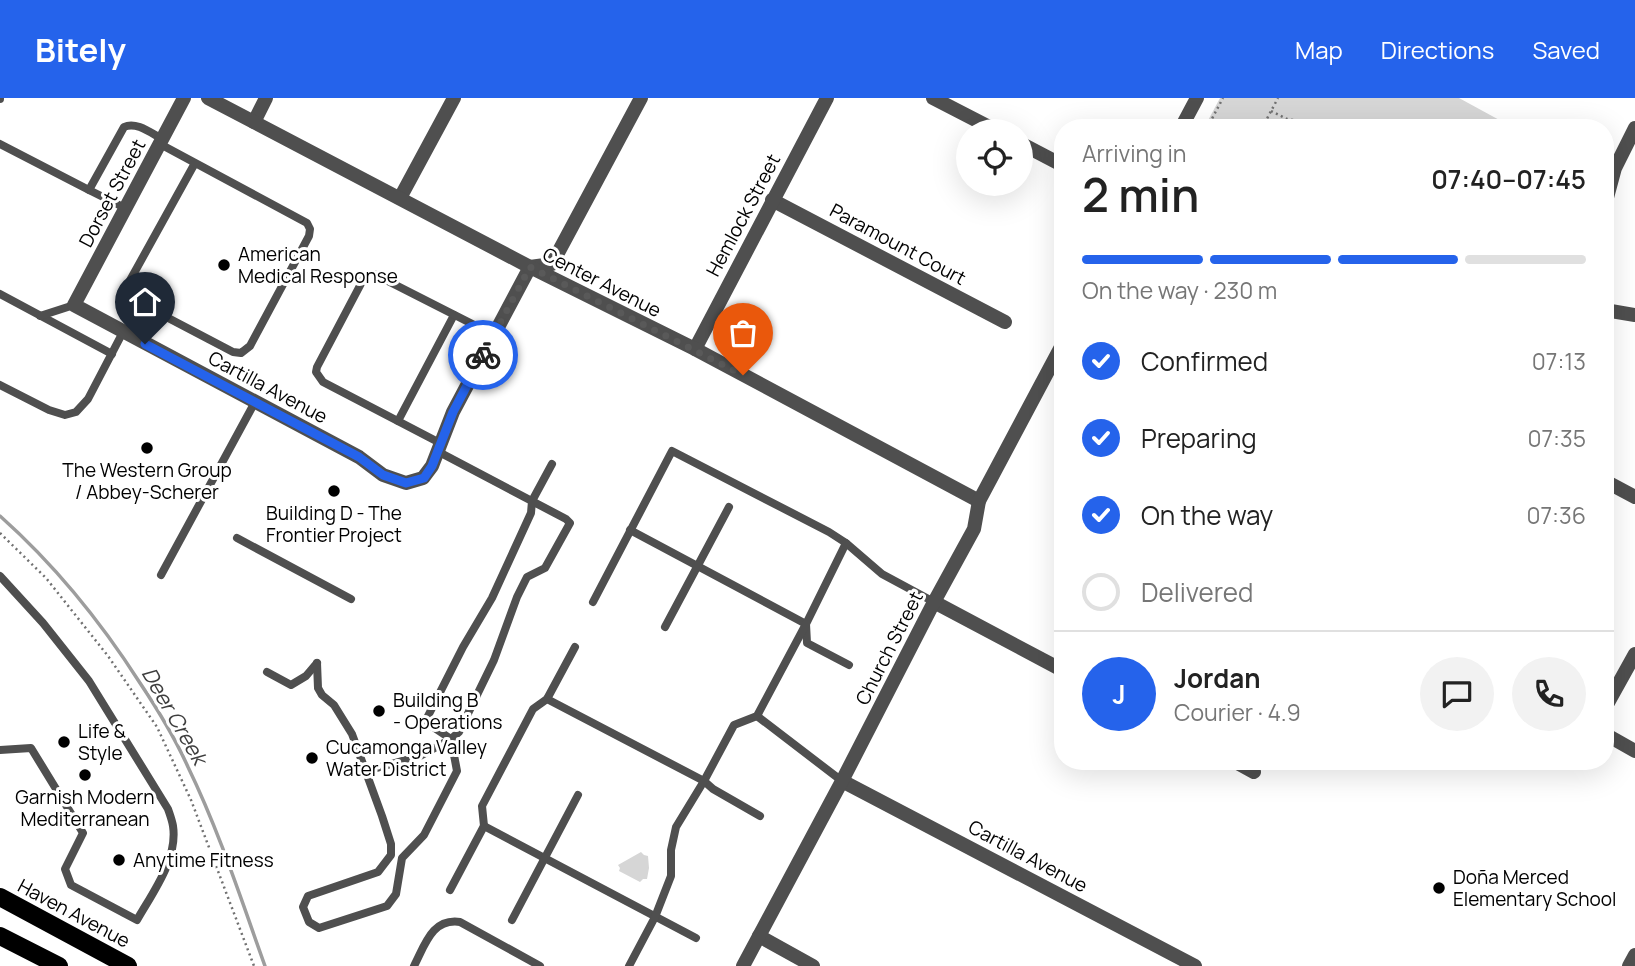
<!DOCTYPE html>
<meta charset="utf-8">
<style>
:root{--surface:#fff;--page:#f2f2f2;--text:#222;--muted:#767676;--line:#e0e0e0;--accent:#2563eb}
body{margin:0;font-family:Manrope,sans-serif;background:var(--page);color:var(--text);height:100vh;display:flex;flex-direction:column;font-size:26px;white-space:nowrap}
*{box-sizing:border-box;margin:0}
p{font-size:23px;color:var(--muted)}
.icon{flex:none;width:38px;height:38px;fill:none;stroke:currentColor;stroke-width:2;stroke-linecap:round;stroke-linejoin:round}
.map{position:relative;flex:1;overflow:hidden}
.details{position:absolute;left:1054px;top:21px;width:560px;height:651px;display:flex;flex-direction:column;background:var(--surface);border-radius:28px;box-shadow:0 7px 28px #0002}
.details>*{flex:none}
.controls{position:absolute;left:956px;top:21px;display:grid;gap:14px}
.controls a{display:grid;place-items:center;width:77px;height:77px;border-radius:50%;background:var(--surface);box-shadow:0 7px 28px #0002;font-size:35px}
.pin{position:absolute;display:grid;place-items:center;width:60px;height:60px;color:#fff;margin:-72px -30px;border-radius:50% 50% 50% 0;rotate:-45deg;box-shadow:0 0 7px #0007}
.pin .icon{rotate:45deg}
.courier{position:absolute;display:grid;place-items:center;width:70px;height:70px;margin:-35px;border:5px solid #2563eb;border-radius:50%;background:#fff;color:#222;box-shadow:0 2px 9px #0007}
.overview em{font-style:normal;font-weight:600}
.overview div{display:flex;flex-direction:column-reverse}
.overview{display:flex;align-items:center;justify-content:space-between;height:119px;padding:0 28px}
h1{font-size:46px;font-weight:600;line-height:52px}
.bar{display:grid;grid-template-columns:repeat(4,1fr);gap:10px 7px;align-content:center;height:84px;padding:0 28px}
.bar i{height:9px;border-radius:5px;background:var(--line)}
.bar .active{background:var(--accent)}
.bar p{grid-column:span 4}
.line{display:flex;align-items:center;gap:18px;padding:0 28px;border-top:2px solid var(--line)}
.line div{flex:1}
.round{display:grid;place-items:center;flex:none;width:74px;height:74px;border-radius:37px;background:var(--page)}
ol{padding:0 28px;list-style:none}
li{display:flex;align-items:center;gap:21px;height:77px}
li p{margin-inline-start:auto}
li .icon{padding:7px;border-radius:50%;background:var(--accent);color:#fff;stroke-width:4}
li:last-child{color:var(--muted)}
li i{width:38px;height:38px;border:4px solid var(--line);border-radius:50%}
header{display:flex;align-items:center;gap:42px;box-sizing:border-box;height:98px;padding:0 35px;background:var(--accent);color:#fff}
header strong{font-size:33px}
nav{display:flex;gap:38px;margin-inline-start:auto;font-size:24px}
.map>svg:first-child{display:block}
.green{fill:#d6d6d6}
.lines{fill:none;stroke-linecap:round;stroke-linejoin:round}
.stream{stroke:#9d9d9d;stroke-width:3.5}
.path{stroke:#717171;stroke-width:2.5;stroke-dasharray:2 3.5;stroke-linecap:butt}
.service{stroke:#4f4f4f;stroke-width:8}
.minor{stroke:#4f4f4f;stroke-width:14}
.tertiary{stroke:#4f4f4f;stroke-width:14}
.primary{stroke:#000;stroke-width:18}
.done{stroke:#595959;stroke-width:7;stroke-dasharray:0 12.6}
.route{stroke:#2563eb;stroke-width:9}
.poi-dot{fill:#000;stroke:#fff;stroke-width:2.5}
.labels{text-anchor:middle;stroke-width:6;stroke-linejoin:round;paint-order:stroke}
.street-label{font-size:19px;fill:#000;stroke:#fff}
.poi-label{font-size:19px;fill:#000;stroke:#fff;text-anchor:start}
.water-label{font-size:21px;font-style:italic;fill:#3e3e3e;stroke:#fff}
</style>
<header>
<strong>Bitely</strong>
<nav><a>Map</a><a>Directions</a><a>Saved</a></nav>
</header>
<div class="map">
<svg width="1635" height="868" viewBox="0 0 1635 868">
<rect width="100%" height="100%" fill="#fff"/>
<!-- green -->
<g class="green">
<polygon points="1220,0 1459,0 1514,30 1204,30"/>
<polygon points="641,754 644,757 648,758 649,770 647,781 643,781 640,784 619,773 620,770 618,767"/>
</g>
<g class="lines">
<!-- stream -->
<path class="stream" d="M0 418C55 467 101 524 140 585 158 612 175 640 188 669 219 733 241 801 265 868"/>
<!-- path -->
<g class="path">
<polyline points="1271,13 1287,21 1293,22"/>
<polyline points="1207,30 1223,0"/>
<polyline points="1262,30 1278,0"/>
<polyline points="0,435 46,480 108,558 157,629 191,702 254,868"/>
</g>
<!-- service -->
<g class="service">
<polyline points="0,1 0,0"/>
<path d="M0 46 89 92 124 29C136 23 151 35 162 41"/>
<polyline points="160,46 307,125 310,131 309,138 250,248 241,255 233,254 132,201 128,194 128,186 195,65"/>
<polyline points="89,92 125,110"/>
<polyline points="0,196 112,256"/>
<polyline points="40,218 74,207"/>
<polyline points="0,287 49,312 65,317 76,314 88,301 123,234"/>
<polyline points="398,323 454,217"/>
<polyline points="440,345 323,284 316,274 317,269 364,180 368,177 374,176 494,237"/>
<path d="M437 353C480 376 523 398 566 421L570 425 545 470 527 479 517 499 494 562 459 634 451 641 427 625 428 618 463 549 492 500 531 415 532 403 552 366"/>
<polyline points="630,432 806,526 807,545 849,567"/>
<polyline points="237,440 351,501"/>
<polyline points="161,477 255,304"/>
<path d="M0 478 43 525 89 583 168 711C170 717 172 722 173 728 178 761 153 794 137 822L71 787 65 771 83 735 31 650 0 652"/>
<polyline points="593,504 672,353 829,434 846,445 882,476 934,504"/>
<polyline points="665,529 729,409"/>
<polyline points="317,565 318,590 322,597 334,607 352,636 382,718 391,746 391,757 378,774 308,798 303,809 309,824 319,830 387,808 396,796 402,760 424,737 457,673 451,641 420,658 366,673"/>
<polyline points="267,574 291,587 306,578 317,565"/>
<polyline points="547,601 704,683 713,691 760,718"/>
<polyline points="757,618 842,683"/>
<polyline points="484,728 482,708 533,611 547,601 575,549"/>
<polyline points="450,792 484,728 696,840"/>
<polyline points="512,822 578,697"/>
<path d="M414 868C425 847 432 820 460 824L540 868"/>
<polyline points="629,868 655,819 671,778 671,752 676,729 704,683 734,627 757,618 806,526 846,445"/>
</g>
<!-- minor -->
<g class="minor">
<polyline points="184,0 74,207 359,359 383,377 406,385 423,380 432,368 453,314 530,169 552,166 641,0"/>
<polyline points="933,0 997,33"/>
<polyline points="254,24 266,0"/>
<polyline points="1020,45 1062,67"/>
<polyline points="400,100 454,0"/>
<polyline points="772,102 1005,224"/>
<polyline points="1605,107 1615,70 1635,30"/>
<polyline points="1605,212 1635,217"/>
<polyline points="695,251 827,0"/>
<polyline points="1605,383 1635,399"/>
<polyline points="934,504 1062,572"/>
<polyline points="1605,610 1635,556"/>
<polyline points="1605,636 1635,653"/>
<polyline points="1234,663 1254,674"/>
<polyline points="842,683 1195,868"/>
<polyline points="759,838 813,868"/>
<polyline points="1629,868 1635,857"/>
</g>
<!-- tertiary -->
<g class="tertiary">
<polyline points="208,0 530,169 695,251 979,403"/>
<polyline points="1181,30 1197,0"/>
<polyline points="743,868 842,683 934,504 974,431 979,403 1062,247"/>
</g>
<!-- primary -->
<g class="primary">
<polyline points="0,799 128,868"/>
<polyline points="0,838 59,868"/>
</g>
</g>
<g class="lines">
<!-- done -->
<polyline class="done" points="483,257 530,169 743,277"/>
<!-- route -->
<polyline class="route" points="145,246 359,359 383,377 406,385 424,380 432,368 453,314 483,257"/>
</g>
<!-- markers -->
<g class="poi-dot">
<circle cx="224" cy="167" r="7"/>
<circle cx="147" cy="350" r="7"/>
<circle cx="334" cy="393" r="7"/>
<circle cx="379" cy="613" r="7"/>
<circle cx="64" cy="644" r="7"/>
<circle cx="312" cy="660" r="7"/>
<circle cx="85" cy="677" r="7"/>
<circle cx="119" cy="762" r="7"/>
<circle cx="1439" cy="790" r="7"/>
</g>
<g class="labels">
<!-- street labels -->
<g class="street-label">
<text transform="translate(112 95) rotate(-62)" y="7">Dorset Street</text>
<text transform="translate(743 117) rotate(-62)" y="7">Hemlock Street</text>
<text transform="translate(898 146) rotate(28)" y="7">Paramount Court</text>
<text transform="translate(602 184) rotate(27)" y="7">Center Avenue</text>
<text transform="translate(268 289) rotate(28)" y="7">Cartilla Avenue</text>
<text transform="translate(889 550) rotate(-63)" y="7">Church Street</text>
<text transform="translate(1028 758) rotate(28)" y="7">Cartilla Avenue</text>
<text transform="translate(74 815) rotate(28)" y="7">Haven Avenue</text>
</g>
<!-- poi labels -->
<g class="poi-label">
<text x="238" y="163">American<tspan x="238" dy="22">Medical Response</tspan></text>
<text x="147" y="379" text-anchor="middle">The Western Group<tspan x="147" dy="22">/ Abbey-Scherer</tspan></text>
<text x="334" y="422" text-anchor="middle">Building D - The<tspan x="334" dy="22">Frontier Project</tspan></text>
<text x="393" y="609">Building B<tspan x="393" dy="22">- Operations</tspan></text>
<text x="78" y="640">Life &amp;<tspan x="78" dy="22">Style</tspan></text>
<text x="326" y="656">Cucamonga Valley<tspan x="326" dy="22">Water District</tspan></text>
<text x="85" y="706" text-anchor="middle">Garnish Modern<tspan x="85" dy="22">Mediterranean</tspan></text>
<text x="133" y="769">Anytime Fitness</text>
<text x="1453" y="786">Doña Merced<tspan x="1453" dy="22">Elementary School</tspan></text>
</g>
<!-- water labels -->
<g class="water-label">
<text transform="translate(174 618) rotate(60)" y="7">Deer Creek</text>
</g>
</g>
</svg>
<div class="controls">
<a><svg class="icon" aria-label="locate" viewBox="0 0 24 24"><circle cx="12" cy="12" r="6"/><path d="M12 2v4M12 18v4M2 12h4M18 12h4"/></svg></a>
</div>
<div class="pin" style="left:743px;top:277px;background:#ea580c"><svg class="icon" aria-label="bag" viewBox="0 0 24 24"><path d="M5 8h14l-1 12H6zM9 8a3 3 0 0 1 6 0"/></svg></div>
<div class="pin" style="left:145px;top:246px;background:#1f2937"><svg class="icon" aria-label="home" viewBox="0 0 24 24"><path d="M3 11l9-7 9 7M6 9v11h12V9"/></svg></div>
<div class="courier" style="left:483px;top:257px"><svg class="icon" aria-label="bike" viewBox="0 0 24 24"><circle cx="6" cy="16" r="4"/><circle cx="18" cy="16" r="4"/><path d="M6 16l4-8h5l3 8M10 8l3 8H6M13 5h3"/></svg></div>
<section class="details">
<div class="overview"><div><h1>2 min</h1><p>Arriving in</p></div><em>07:40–07:45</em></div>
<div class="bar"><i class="active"></i><i class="active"></i><i class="active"></i><i></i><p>On the way · 230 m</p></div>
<ol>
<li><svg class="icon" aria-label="check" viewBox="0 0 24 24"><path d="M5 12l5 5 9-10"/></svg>Confirmed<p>07:13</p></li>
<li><svg class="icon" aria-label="check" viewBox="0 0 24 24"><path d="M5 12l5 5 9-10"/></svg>Preparing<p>07:35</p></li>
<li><svg class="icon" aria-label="check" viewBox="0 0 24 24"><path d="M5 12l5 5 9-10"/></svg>On the way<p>07:36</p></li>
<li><i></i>Delivered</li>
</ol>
<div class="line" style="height:126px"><b class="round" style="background:var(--accent);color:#fff">J</b><div><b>Jordan</b><p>Courier · 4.9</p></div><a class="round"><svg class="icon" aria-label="chat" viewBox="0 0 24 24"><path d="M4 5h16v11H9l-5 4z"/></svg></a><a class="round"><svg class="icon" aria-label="phone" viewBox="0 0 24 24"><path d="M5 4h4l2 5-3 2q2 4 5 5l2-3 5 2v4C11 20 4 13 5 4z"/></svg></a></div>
</section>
</div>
